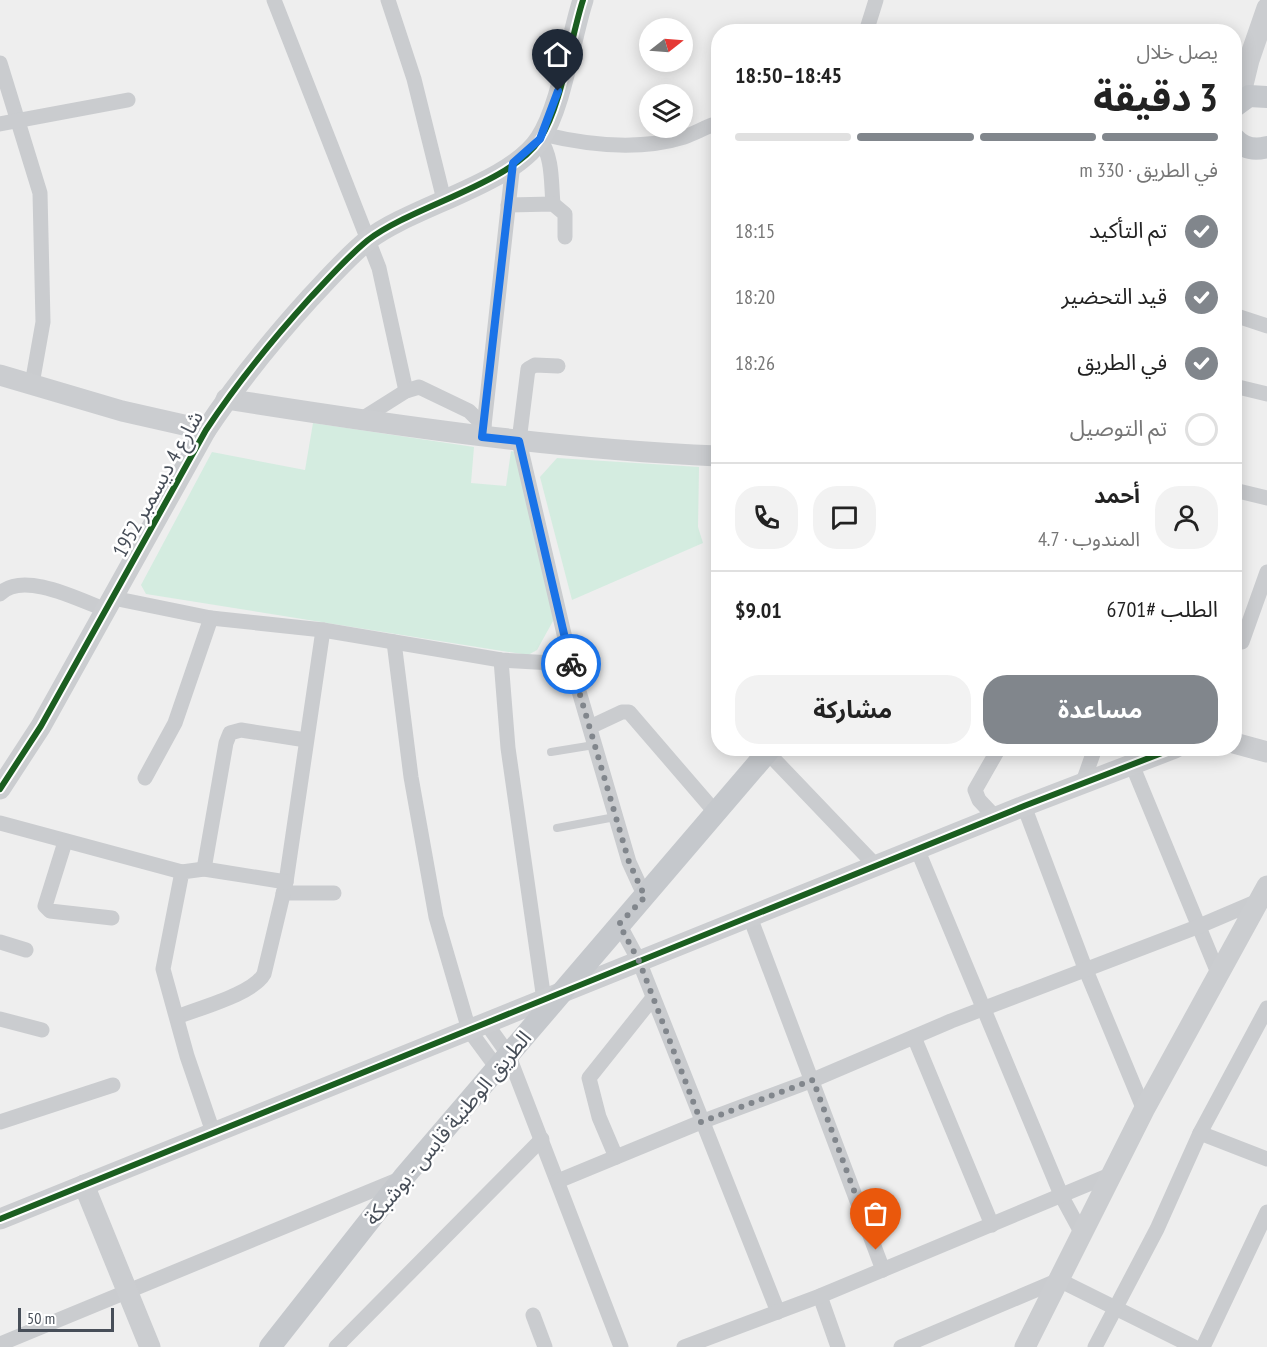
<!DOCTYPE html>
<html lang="ar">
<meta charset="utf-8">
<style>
:root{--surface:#fff;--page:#f2f2f2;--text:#222;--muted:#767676;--line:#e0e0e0;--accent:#81868c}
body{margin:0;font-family:"PT Sans Narrow","Noto Sans Arabic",sans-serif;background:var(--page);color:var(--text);direction:rtl;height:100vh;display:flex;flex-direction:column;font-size:22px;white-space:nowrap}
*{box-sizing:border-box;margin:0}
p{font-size:20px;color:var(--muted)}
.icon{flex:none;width:33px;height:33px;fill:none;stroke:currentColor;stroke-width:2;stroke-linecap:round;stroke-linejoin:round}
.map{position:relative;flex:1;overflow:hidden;direction:ltr}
.details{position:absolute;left:711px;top:24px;width:531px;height:732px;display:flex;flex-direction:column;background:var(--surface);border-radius:24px;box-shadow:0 3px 15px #0003;direction:rtl}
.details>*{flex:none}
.needle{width:39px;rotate:73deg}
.controls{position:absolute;left:639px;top:18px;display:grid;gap:12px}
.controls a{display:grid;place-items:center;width:54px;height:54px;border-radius:50%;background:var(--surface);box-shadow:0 3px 15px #0003;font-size:30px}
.scale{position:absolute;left:18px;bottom:15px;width:96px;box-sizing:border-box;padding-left:6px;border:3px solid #474e58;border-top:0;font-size:16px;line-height:21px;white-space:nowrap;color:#474e58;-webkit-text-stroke:4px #fff;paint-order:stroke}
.pin{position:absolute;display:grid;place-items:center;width:51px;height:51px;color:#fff;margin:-62px -26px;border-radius:50% 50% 50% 0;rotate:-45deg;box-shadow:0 0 6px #0007}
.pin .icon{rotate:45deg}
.courier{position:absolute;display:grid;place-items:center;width:60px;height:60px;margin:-30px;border:4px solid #1a73e8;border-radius:50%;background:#fff;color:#222;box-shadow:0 2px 8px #0007}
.head em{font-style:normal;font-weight:700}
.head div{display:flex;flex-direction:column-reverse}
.head{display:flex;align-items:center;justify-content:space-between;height:102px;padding:0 24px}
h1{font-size:39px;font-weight:700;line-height:45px}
.bar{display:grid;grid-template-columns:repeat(4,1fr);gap:9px 6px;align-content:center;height:72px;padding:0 24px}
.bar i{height:8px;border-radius:4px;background:var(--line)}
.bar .active{background:var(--accent)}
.bar p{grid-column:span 4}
.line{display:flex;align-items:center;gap:15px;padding:0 24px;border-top:2px solid var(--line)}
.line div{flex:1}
.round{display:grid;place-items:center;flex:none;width:63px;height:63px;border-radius:24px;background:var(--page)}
ol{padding:0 24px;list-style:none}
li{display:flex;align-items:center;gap:18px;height:66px}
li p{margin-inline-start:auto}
li .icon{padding:6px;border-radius:50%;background:var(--accent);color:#fff;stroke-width:4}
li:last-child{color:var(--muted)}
li i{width:33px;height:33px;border:3px solid var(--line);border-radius:50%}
.button{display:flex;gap:12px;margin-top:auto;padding:12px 24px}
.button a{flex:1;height:69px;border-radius:24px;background:var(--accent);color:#fff;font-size:24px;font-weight:700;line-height:69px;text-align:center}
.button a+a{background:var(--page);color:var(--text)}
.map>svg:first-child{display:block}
.green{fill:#d4ece0}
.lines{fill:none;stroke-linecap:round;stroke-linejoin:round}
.lane{stroke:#cacccf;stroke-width:8}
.street{stroke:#cacccf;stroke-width:15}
.secondary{stroke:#cbcdd0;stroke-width:21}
.primary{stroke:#c5c8cc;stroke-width:22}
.cycleway-casing{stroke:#fff;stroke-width:10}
.cycleway{stroke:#1b5e20;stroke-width:6}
.done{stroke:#81868c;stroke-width:6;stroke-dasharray:0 10.8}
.route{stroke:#1a73e8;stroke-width:8}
.labels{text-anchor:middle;stroke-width:5;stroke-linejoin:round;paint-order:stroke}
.street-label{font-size:21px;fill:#474e58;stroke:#fff}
</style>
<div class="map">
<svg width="1267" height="1347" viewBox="0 0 1267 1347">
<rect width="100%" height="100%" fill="#eee"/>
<!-- green -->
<g class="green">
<polygon points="313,423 474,447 471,483 506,486 511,451 515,452 558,612 537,650 528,655 146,594 141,585 212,452 305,470"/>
<polygon points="557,458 699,467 698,527 703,543 572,600 540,477"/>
</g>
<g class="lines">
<!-- lane -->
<g class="lane">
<polyline points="551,752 594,745"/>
<polyline points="557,828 615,817"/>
</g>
<!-- street -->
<g class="street">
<polyline points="274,0 379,268 406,391"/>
<polyline points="388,0 414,79 444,200"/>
<polyline points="866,32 876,0"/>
<polyline points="0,63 40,193 43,322 32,384"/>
<polyline points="0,124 128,100"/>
<path d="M542 134C587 145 639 151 684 137 696 133 707 126 718 123"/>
<path d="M540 139C553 158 551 182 553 204"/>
<polyline points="508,205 553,204 565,214 565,237"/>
<polyline points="1234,315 1267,326"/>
<polyline points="558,366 535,365 528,369 519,441 571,664 629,862 645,897"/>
<polyline points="1234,386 1267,394"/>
<polyline points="360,420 406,391 419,387 469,411 484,426 483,431"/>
<polyline points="484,426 513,163"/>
<polyline points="1234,490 1267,498"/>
<path d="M0 594C22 570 80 600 106 610"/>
<polyline points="113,598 211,618 323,630 501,660 571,664"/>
<polyline points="394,642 411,777 436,917 469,1030 497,1068"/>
<polyline points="1242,642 1267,572"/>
<polyline points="501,660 508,748 544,1000"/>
<polyline points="590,727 622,712 629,712 716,813"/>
<polyline points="768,753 877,867"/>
<polyline points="1133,767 1218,973"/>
<polyline points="145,778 175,723 211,618"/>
<polyline points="1082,785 1095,748"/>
<polyline points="1024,806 1085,968 1144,1110"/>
<polyline points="996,818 979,800 975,790 999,748"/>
<polyline points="0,823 182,872"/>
<polyline points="65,842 45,906 50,911 112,918"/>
<polyline points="918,851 1062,1197 1081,1232"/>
<polyline points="204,869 226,743 230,733 241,730 306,740"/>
<polyline points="283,893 334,893"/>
<polyline points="750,917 883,1270"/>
<polyline points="619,924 639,961 778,1312"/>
<polyline points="0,942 26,950"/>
<path d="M177 1017C199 1008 253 994 264 974L286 882 323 630"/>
<polyline points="0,1019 42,1030"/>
<polyline points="486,1023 508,1054 621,1347"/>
<polyline points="914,1037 992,1225"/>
<polyline points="0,1122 113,1085"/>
<polyline points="213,1132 187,1056 163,969 182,872 204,869 286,882"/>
<polyline points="1200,1133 1267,1159"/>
<polyline points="616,1157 599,1117 589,1078 652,999"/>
<polyline points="558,1181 701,1122 813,1080 951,1021 1197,927 1258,901"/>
<polyline points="820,1296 838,1347"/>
<polyline points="533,1315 545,1347"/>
<polyline points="0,1344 400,1179"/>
<polyline points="336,1347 542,1139"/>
<polyline points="684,1347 820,1296 1110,1175"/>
<polyline points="901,1347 1059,1280 1194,1347"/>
<polyline points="1095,1347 1157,1229 1200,1133 1267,1008"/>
<polyline points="1203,1347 1267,1212"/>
</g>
<!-- secondary -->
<g class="secondary">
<polyline points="1239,101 1249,60 1267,8"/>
<polyline points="0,375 122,411 206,430"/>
<path d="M226 399C390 425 553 449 718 456"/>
<polyline points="1234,743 1267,752"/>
<path d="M0 789 41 726 206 430C237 383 272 340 310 298 328 279 347 257 368 240 412 206 511 184 540 139 562 105 570 40 583 0"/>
<polyline points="84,1185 150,1347"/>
<polyline points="0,1219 1024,806 1175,748"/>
<polyline points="1025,1347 1144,1110 1267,886"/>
</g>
<!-- primary -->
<g class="primary">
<polyline points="1234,107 1249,96 1267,97"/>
<path d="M1234 138C1243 148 1254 151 1267 147"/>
<polyline points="270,1347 403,1178 771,748"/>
</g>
<!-- cycleway casing -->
<g class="cycleway-casing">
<g id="cycleway">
<path d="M0 789 41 726 206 430C237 383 272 340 310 298 328 279 347 257 368 240 412 206 511 184 540 139 562 105 570 40 583 0"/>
<polyline points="0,1219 1024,806 1175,748"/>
</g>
</g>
<!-- cycleway -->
<use href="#cycleway" class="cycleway"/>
</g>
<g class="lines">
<!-- done -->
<polyline class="done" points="571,664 629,862 645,897 619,924 639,961 701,1122 813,1080 876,1250"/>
<!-- route -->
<polyline class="route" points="558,91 540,139 513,163 482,437 519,441 571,664"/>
</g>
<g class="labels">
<!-- street labels -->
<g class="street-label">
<text transform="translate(158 484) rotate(-61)" y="7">شارع 4 ديسمبر 1952</text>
<text transform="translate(448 1128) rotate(-50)" y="7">الطريق الوطنية قابس - بوشبكة</text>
</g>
</g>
</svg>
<div class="controls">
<a><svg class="needle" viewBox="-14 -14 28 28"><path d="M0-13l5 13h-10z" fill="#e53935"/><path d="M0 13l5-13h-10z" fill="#767676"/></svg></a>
<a><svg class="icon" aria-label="layers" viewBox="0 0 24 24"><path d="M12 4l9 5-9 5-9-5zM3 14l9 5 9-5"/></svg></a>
</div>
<div class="scale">50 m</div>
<div class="pin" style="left:876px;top:1250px;background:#ea580c"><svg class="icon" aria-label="bag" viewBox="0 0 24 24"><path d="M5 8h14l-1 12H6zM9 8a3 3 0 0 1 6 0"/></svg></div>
<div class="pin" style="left:558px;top:91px;background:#1f2937"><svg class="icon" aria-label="home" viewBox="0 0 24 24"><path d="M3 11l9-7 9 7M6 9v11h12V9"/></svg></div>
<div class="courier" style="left:571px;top:664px"><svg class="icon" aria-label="bike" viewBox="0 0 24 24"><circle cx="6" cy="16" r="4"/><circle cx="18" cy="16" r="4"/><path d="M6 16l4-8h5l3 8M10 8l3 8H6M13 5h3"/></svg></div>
<section class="details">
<div class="head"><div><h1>3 دقيقة</h1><p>يصل خلال</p></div><em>18:45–18:50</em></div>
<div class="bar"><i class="active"></i><i class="active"></i><i class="active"></i><i></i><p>في الطريق · 330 m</p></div>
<ol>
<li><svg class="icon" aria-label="check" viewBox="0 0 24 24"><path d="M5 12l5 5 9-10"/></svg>تم التأكيد<p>18:15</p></li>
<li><svg class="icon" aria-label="check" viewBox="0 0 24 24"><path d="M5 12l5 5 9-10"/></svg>قيد التحضير<p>18:20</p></li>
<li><svg class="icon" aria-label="check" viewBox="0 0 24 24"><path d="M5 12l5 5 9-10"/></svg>في الطريق<p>18:26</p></li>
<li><i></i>تم التوصيل</li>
</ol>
<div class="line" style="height:108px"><a class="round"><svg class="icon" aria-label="person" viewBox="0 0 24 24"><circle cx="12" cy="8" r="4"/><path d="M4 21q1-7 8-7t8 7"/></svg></a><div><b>أحمد</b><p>المندوب · 4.7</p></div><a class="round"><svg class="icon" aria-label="chat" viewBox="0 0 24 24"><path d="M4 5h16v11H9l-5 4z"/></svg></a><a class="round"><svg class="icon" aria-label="phone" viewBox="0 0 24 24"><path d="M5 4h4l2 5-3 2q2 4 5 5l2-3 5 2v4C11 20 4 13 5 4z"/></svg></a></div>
<div class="line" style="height:78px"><div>الطلب #6701</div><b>$9.01</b></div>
<div class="button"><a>مساعدة</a><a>مشاركة</a></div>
</section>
</div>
